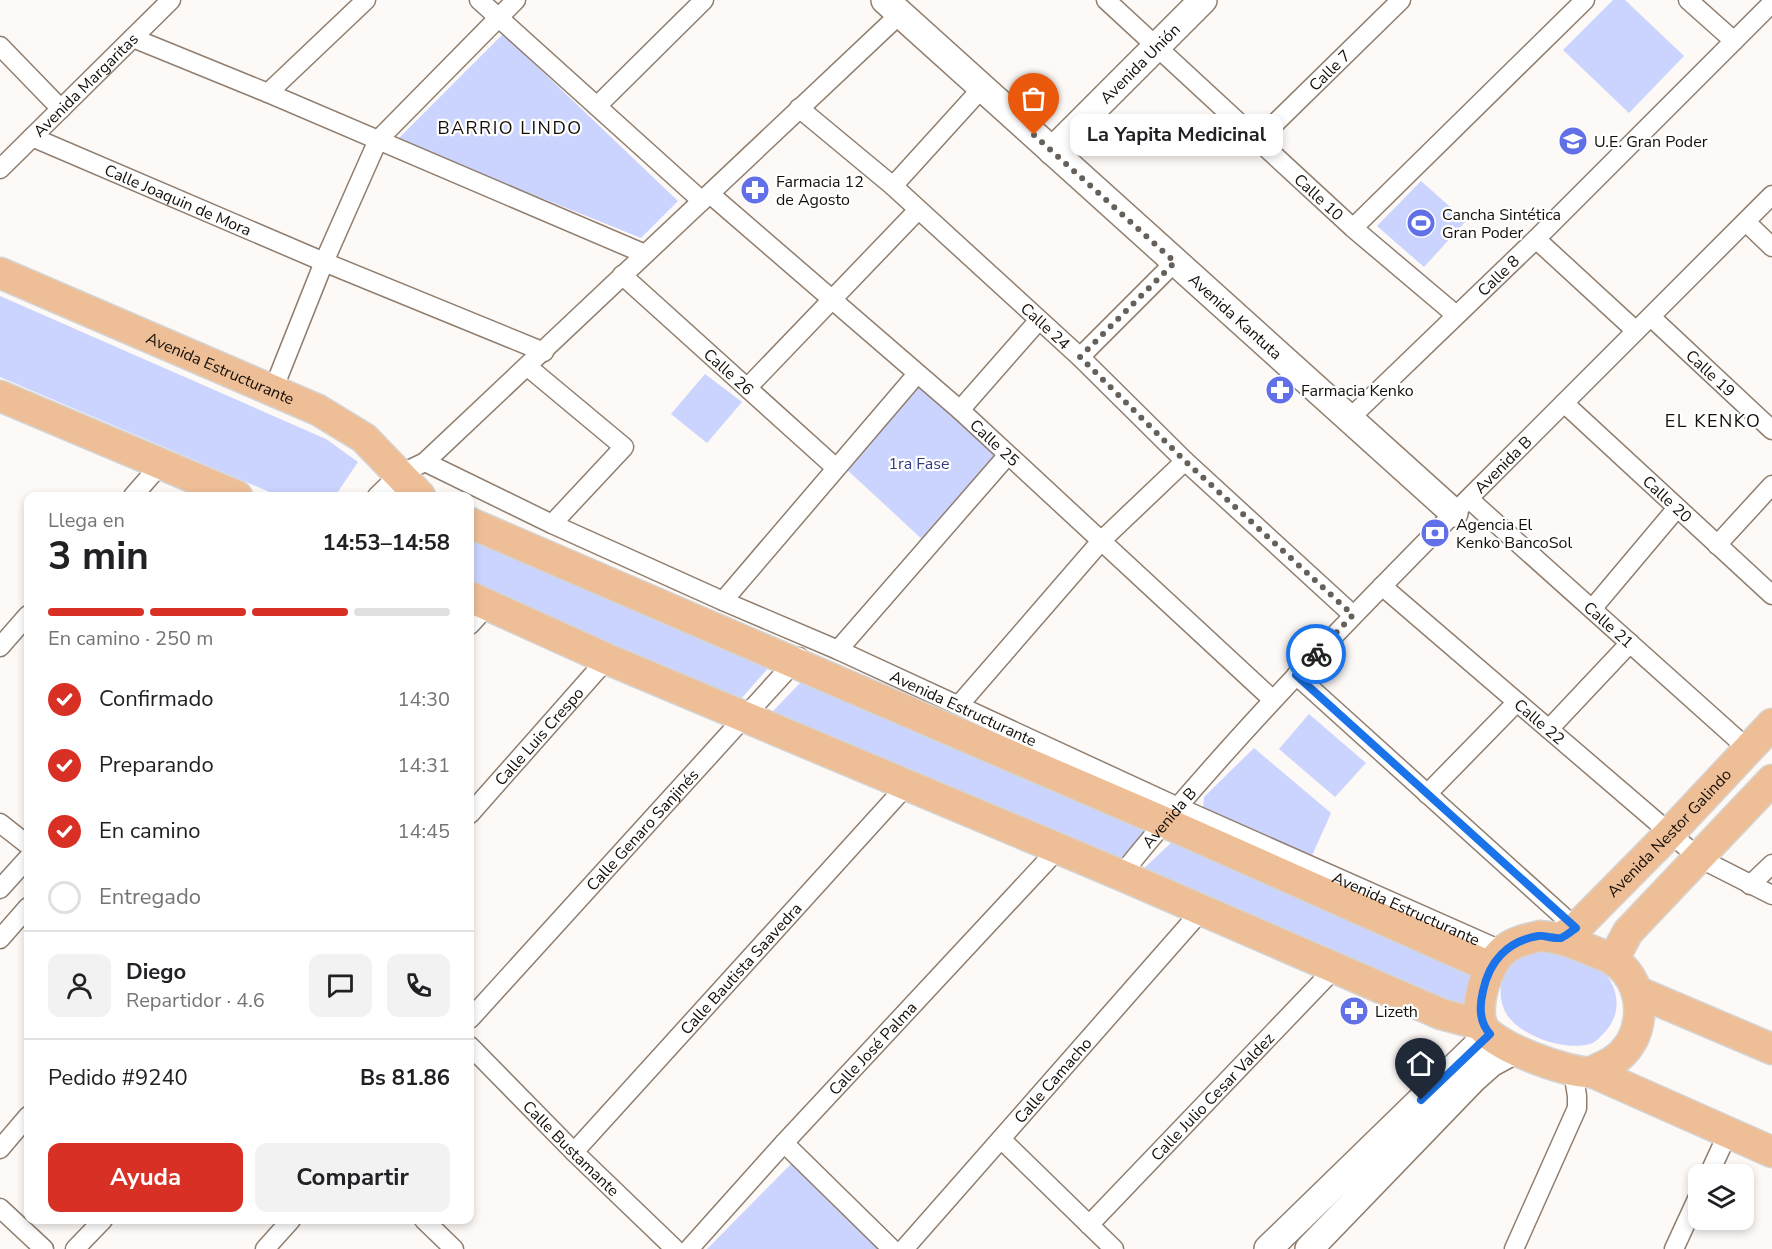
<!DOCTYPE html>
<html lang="es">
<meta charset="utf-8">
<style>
:root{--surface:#fff;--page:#f2f2f2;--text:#202124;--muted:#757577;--line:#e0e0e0;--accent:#d93025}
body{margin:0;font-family:"Nunito Sans",sans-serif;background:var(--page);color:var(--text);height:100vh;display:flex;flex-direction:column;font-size:22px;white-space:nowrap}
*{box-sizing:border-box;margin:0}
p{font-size:20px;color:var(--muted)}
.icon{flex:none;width:33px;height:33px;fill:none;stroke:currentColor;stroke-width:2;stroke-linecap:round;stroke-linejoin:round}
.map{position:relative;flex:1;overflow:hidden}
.sheet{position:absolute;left:24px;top:492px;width:450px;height:732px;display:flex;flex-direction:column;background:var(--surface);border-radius:12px;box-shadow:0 3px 9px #0003}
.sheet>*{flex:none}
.fabs{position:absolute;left:1688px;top:1164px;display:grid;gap:12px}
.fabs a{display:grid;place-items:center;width:66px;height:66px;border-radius:12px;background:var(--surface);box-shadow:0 3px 9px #0003;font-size:30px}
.pin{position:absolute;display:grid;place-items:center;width:51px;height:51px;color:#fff;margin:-62px -26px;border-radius:50% 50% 50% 0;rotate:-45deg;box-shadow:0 0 6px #0007}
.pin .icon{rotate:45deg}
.courier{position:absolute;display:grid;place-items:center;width:60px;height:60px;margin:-30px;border:4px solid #1a73e8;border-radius:50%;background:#fff;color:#222;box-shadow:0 2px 8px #0007}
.bubble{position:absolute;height:42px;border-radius:12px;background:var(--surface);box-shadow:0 3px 9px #0003;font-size:20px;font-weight:700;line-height:42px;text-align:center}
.overview em{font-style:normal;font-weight:700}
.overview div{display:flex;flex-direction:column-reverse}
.overview{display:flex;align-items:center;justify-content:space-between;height:102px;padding:0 24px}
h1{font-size:39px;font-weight:700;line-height:45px}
.bar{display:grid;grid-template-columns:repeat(4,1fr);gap:9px 6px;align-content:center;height:72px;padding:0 24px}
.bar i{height:8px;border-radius:4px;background:var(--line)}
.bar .on{background:var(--accent)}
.bar p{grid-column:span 4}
.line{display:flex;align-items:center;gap:15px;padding:0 24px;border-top:2px solid var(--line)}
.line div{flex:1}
.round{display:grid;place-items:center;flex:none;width:63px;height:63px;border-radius:12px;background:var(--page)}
ol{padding:0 24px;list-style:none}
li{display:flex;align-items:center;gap:18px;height:66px}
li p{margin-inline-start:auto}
li .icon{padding:6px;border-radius:50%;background:var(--accent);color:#fff;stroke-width:4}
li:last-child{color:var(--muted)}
li i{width:33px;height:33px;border:3px solid var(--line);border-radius:50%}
.primary-button{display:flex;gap:12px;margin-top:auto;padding:12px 24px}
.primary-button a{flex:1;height:69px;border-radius:12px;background:var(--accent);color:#fff;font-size:24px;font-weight:700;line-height:69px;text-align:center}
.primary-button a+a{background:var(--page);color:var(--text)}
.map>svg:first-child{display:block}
.green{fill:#cad4fe}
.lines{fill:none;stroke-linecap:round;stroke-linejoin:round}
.street-casing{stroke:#907e6f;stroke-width:21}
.secondary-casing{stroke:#907e6f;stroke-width:30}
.primary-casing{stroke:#d5d4d3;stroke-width:33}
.street{stroke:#fff;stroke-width:18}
.secondary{stroke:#fff;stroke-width:27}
.primary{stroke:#eebf97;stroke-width:30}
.done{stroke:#66605b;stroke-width:6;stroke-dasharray:0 10.8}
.route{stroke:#1a73e8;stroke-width:8}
.labels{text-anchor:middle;stroke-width:4.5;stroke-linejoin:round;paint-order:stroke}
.street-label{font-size:16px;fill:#140e08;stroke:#fff}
.poi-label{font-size:16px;fill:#140e08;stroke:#fff;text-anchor:start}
.park-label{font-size:16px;fill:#333b7d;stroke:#fff}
.neighbourhood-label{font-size:18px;letter-spacing:1.5px;fill:#140e08;stroke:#fff}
</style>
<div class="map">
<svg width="1772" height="1249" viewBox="0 0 1772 1249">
<rect width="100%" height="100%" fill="#fdf9f6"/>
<!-- green -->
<g class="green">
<polygon points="1613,0 1625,0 1684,56 1629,113 1563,50"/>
<polygon points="503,34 678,201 641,238 397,140"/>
<polygon points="1421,181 1466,221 1424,267 1377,226"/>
<polygon points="0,296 326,439 358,462 335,496 279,496 0,377"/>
<polygon points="705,374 742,402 707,443 671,414"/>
<polygon points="914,384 996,453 925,542 843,466"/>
<polygon points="470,532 770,666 740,700 470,584"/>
<polygon points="804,679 1147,830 1119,861 772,712"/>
<polygon points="1309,714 1366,763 1335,797 1279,749"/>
<polygon points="1254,748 1331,813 1311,858 1208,814 1203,807 1204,797"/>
<polygon points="1173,841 1474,976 1473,1012 1140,872"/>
<path d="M1540 949C1552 952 1588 959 1597 965 1619 983 1624 1013 1604 1033 1599 1038 1596 1042 1590 1044 1565 1051 1522 1037 1507 1015 1497 999 1499 977 1511 963 1518 955 1529 952 1540 949Z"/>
<polygon points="792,1163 880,1249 707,1249"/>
</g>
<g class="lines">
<!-- street casing -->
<g class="street-casing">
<g id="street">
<polyline points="479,0 702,201"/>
<path id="s1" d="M1106 0 1353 228 1456 315"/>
<polyline points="1688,0 1734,41"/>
<polyline points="133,38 268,93 645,254"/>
<polyline points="0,46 61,109"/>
<polyline points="268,93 366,0"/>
<polyline points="597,106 704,0"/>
<polyline points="799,108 893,186 982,88"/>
<path id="s2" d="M32 137 324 262 544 352"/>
<path id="s3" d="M1258 140 1401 0"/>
<path id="s4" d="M0 169 171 0"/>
<path id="s5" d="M893 186 1080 357 1185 461 1353 615"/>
<path id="s6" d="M710 194 960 410 1273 700"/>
<polyline points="1746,222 1772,247"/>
<polyline points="1353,228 1585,0"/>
<polyline points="1536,239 1636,331"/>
<path id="s7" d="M622 275 836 468"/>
<path id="s8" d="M1651 317 1772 430"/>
<polyline points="1080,357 1175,262"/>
<polyline points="528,367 624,447 552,524"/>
<polyline points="748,387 918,210"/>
<polyline points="273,390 324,262 378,140 516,0"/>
<path id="s9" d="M1564 403 1772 595"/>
<polyline points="960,410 1039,320"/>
<path id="s10" d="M1349 419 1536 239 1772 3"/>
<path id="s11" d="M425 462 552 524 723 601 838 650 1178 807 1503 951"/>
<polyline points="133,496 161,464"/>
<polyline points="377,496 400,474 425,462 900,14"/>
<path id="s12" d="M1469 499 1748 749"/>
<polyline points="1717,545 1772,485"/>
<path id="s13" d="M1382 586 1699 858 1772 895"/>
<polyline points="723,601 917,374"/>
<polyline points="1592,609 1677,508"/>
<polyline points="470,625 488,605"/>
<polyline points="0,647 28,615"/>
<polyline points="838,650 1007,456"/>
<polyline points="1296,675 1576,928"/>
<polyline points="959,705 1102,540 1185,461"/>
<polyline points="1549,729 1630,643"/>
<polyline points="1427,794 1517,702"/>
<path id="s14" d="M470 814 607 659"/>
<polyline points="0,823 28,845"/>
<path id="s15" d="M1121 875C1229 741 1350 618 1471 496 1571 396 1672 296 1772 195"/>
<polyline points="1750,885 1772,864"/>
<polyline points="0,889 28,858"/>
<polyline points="0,939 28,907"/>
<path id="s16" d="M470 1019 799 657"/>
<path id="s17" d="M470 1046 574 1152 675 1249"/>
<polyline points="1001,1139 1114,1249"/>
<polyline points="784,1143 892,1249"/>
<polyline points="0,1149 28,1116"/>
<path id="s18" d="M574 1152 907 785"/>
<polyline points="1709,1174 1728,1133"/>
<polyline points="0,1208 44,1249"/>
<polyline points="424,1220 454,1249"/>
<path id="s19" d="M1089 1225 1336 967"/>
<polyline points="75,1249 103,1220"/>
<polyline points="265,1249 291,1220"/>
<path id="s20" d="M689 1249 784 1143 1058 849"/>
<path id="s21" d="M904 1249 1202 910"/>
<polyline points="1514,1249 1577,1108 1577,1096 1573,1071"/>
<polyline points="1674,1249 1698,1197"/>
</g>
</g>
<!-- secondary casing -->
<g class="secondary-casing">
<g id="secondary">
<path id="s22" d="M885 0 1454 513"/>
<path id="s23" d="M1052 151 1203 0"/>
<polyline points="1268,1249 1489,1034"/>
<polyline points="1309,1249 1473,1079 1491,1063 1515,1050"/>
</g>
</g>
<!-- primary casing -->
<g class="primary-casing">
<g id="primary">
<path id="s24" d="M0 273 318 410 364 438 420 496"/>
<polyline points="0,396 237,496"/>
<polyline points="470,523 1164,822 1490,967"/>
<polyline points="470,597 607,659 1121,875 1441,1014 1482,1025"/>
<path d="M1540 936C1558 937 1571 942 1588 949 1596 953 1605 955 1613 960 1634 974 1643 999 1638 1023 1635 1041 1623 1057 1606 1065 1601 1067 1595 1071 1590 1072 1569 1074 1493 1046 1483 1027 1473 1007 1487 965 1503 951 1513 942 1527 939 1540 936Z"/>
<path id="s25" d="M1560 938 1576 928 1669 834 1772 724"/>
<polyline points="1613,960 1628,932 1772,780"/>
<polyline points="1638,992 1772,1049"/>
<polyline points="1592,1072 1772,1152"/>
</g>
</g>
<!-- street -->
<use href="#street" class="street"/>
<!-- secondary -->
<use href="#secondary" class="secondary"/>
<!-- primary -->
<use href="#primary" class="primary"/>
</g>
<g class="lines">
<!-- done -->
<polyline class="done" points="1034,135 1175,262 1080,357 1185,461 1353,615 1316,654"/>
<!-- route -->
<path class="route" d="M1316 654 1296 675 1576 928C1572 931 1566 936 1561 938 1553 939 1545 935 1538 936 1507 941 1489 962 1483 991 1479 1007 1479 1022 1490 1034L1421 1100"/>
</g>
<!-- icons -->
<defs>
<g id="school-disc" transform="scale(1.5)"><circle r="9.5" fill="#6270e8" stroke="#fff"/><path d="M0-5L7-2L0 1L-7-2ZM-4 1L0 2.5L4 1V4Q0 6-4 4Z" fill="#fff"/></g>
<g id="pharmacy-disc" transform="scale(1.5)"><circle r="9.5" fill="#6270e8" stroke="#fff"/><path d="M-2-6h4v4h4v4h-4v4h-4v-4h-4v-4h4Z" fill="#fff"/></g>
<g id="stadium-disc" transform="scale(1.5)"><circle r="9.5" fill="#6270e8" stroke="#fff"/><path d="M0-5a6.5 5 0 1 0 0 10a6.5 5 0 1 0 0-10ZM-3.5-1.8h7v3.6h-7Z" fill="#fff"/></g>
<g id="bank-disc" transform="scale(1.5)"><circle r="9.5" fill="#6270e8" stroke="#fff"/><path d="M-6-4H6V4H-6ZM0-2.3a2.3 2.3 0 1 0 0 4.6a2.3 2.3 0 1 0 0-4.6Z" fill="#fff"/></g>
</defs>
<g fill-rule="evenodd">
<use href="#school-disc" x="1573" y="141"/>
<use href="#pharmacy-disc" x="755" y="190"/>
<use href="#stadium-disc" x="1421" y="223"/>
<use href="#pharmacy-disc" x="1280" y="390"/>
<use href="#bank-disc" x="1435" y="533"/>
<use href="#pharmacy-disc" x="1354" y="1011"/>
</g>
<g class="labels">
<!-- street labels -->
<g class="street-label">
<text dy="6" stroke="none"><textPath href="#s23" startOffset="124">Avenida Unión</textPath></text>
<text dy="6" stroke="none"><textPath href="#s3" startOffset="100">Calle 7</textPath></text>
<text dy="6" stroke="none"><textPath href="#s4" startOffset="120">Avenida Margaritas</textPath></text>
<text dy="6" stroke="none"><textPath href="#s1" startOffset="290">Calle 10</textPath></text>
<text dy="6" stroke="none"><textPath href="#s2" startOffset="159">Calle Joaquin de Mora</textPath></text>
<text dy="6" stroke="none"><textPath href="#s10" startOffset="207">Calle 8</textPath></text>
<text dy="6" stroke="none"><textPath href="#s22" startOffset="472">Avenida Kantuta</textPath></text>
<text dy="6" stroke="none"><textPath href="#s5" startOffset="207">Calle 24</textPath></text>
<text dy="6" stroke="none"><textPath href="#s24" startOffset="240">Avenida Estructurante</textPath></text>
<text dy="6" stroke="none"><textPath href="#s7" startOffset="144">Calle 26</textPath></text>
<text dy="6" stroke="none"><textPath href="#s8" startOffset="82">Calle 19</textPath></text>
<text dy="6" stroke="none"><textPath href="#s6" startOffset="378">Calle 25</textPath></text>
<text dy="6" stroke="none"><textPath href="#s15" startOffset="561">Avenida B</textPath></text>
<text dy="6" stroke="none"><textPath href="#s9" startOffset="141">Calle 20</textPath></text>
<text dy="6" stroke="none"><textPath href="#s12" startOffset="188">Calle 21</textPath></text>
<text dy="6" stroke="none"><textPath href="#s11" startOffset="592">Avenida Estructurante</textPath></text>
<text dy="6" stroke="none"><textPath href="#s13" startOffset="208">Calle 22</textPath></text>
<text dy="6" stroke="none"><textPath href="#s14" startOffset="104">Calle Luis Crespo</textPath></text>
<text dy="6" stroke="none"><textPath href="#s15" startOffset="75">Avenida B</textPath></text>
<text dy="6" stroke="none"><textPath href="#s16" startOffset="256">Calle Genaro Sanjinés</textPath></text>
<text dy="6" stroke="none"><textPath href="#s25" startOffset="152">Avenida Nestor Galindo</textPath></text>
<text dy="6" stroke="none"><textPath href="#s11" startOffset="1078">Avenida Estructurante</textPath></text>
<text dy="6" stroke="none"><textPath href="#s18" startOffset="248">Calle Bautista Saavedra</textPath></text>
<text dy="6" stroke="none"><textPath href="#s20" startOffset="272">Calle José Palma</textPath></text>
<text dy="6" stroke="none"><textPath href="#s21" startOffset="225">Calle Camacho</textPath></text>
<text dy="6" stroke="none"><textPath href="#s19" startOffset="178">Calle Julio Cesar Valdez</textPath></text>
<text dy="6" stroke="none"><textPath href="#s17" startOffset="144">Calle Bustamante</textPath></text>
</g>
<!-- poi labels -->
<g class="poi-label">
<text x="1594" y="147">U.E. Gran Poder</text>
<text x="776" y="187">Farmacia 12<tspan x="776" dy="18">de Agosto</tspan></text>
<text x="1442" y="220">Cancha Sintética<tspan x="1442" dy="18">Gran Poder</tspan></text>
<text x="1301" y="396">Farmacia Kenko</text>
<text x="1456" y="530">Agencia El<tspan x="1456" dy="18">Kenko BancoSol</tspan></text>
<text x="1375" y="1017">Lizeth</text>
</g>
<!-- park labels -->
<g class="park-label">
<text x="919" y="469">1ra Fase</text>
</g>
<!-- neighbourhood labels -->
<g class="neighbourhood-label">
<text x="510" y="134">BARRIO LINDO</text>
<text x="1713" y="427">EL KENKO</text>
</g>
</g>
</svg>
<div class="fabs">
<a><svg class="icon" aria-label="layers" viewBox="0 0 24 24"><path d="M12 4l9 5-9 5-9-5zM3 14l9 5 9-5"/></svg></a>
</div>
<div class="pin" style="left:1034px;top:135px;background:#ea580c"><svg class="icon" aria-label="bag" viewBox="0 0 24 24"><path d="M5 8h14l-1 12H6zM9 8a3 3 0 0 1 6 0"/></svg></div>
<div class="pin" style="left:1421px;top:1100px;background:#1f2937"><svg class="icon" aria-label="home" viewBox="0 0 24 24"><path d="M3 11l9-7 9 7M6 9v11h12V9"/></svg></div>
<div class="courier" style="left:1316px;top:654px"><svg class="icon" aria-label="bike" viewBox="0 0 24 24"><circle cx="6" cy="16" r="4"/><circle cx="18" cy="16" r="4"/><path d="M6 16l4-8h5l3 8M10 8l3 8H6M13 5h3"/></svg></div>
<div class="bubble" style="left:1070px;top:114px;width:213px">La Yapita Medicinal</div>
<section class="sheet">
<div class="overview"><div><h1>3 min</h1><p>Llega en</p></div><em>14:53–14:58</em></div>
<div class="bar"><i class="on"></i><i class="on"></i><i class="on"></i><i></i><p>En camino · 250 m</p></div>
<ol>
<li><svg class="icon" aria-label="check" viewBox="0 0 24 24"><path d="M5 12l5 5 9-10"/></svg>Confirmado<p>14:30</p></li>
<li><svg class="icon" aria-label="check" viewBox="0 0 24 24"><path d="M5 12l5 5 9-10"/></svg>Preparando<p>14:31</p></li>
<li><svg class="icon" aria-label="check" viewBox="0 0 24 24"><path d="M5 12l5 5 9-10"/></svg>En camino<p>14:45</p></li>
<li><i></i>Entregado</li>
</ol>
<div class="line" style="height:108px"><a class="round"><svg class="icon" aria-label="person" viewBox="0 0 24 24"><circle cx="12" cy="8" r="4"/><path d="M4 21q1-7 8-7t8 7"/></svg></a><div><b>Diego</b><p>Repartidor · 4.6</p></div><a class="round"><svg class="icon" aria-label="chat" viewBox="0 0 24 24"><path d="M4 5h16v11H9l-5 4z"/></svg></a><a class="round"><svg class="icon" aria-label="phone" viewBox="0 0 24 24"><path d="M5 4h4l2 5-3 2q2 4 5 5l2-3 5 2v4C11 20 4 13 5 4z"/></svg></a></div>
<div class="line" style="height:78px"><div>Pedido #9240</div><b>Bs 81.86</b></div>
<div class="primary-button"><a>Ayuda</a><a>Compartir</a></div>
</section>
</div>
